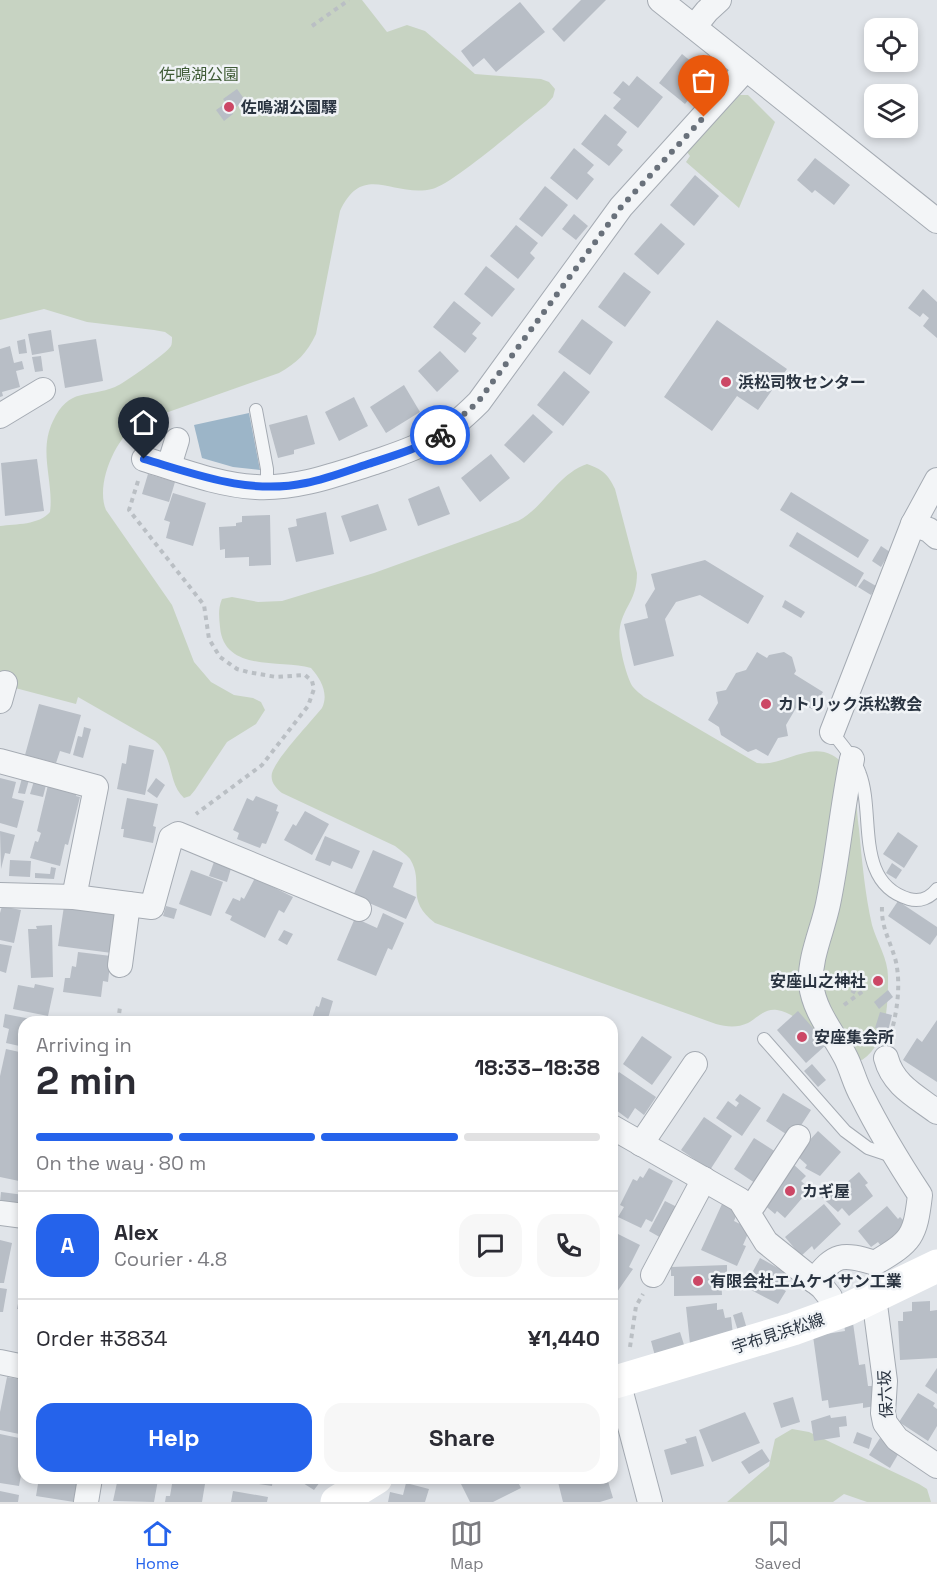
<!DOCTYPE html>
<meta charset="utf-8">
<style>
:root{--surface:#fff;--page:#f7f7f7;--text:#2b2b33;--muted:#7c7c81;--line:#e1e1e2;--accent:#2563eb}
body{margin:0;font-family:"Space Grotesk","Noto Sans JP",sans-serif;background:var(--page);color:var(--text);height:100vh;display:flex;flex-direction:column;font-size:22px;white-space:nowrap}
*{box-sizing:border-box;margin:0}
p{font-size:20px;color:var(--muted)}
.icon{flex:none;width:33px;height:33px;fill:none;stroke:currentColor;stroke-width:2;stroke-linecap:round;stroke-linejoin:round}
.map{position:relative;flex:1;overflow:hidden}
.drawer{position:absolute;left:18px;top:1016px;width:600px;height:468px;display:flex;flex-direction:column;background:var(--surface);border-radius:18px;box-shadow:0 3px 9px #0003}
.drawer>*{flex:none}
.buttons{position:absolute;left:864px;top:18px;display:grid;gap:12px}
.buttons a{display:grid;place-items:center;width:54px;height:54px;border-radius:12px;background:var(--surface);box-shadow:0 3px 9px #0003;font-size:30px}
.pin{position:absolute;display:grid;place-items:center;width:51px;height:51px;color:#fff;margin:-62px -26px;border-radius:50% 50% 50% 0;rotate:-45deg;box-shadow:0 0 6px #0007}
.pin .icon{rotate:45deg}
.courier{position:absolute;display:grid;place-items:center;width:60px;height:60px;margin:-30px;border:4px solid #2563eb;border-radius:50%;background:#fff;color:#222;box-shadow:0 2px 8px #0007}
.headline em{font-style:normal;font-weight:700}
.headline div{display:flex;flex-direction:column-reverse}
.headline{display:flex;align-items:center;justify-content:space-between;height:102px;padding:0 18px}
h1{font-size:39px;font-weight:700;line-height:45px}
.bar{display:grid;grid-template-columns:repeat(4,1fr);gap:9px 6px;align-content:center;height:72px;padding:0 18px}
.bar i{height:8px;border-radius:4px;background:var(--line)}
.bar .selected{background:var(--accent)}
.bar p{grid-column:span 4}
.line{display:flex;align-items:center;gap:15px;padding:0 18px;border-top:2px solid var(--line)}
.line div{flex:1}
.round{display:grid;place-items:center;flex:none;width:63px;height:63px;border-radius:18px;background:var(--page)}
.action{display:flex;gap:12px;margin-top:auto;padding:12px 18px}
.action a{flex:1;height:69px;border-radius:18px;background:var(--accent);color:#fff;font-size:24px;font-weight:700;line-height:69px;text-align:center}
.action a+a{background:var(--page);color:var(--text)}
.menu{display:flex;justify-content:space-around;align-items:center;height:84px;border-top:2px solid var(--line);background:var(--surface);font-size:16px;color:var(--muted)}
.menu a{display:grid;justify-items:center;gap:3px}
.menu .selected{color:var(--accent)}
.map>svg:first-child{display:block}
.green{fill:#c7d3c2}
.water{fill:#9cb5c8}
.building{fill:#b8bec6}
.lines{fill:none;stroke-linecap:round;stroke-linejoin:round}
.lane-casing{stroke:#a5abb3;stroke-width:14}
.street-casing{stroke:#a5abb3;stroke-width:26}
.path{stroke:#babfc4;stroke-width:4;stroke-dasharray:4.5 4.5;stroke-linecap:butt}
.lane{stroke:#f3f5f7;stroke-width:12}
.street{stroke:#f3f5f7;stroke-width:24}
.secondary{stroke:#fff;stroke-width:33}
.done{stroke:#69717b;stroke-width:6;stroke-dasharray:0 10.8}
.route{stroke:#2563eb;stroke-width:8}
.poi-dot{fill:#cc4765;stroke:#f0f3f6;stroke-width:2}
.labels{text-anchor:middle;stroke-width:5;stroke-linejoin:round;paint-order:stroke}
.park-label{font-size:16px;fill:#405c37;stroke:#f0f3f6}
.poi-label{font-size:16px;font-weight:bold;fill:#293340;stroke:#f0f3f6;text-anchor:start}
.street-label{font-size:16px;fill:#293340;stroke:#f0f3f6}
</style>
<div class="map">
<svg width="937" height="1502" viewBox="0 0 937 1502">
<rect width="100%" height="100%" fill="#e0e4e9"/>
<!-- green -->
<g class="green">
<path d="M0 0H362L387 32 407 25 425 31 475 74 541 79 549 82 555 89 553 97 546 105C525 121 452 185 432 189 393 198 363 161 340 211L316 334C307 353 297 363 279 373L140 422C116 436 95 484 106 510L172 605 194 662 211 682 234 695 253 698 261 702 265 710 256 724 227 742 195 790 190 796 184 798C167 782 175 758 155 741L78 697 76 704 0 684V526C16 524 39 525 50 512 54 481 38 452 53 421 69 387 88 398 115 387 123 384 167 353 171 346 172 344 172 340 172 337L165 332 154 330 87 322 44 309 0 320Z"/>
<polygon points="740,95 748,95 775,122 739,208 686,162 690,156 687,152"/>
<path d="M587 464C602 469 608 474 615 489L637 573C637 600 624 606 620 627 617 640 626 677 633 687 636 691 641 694 644 697L757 763C783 767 807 742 832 755 844 761 850 776 854 788 857 801 857 816 859 829 862 861 865 894 872 925 877 943 888 958 888 977 888 1005 887 1044 862 1060 829 1056 803 1013 777 1010 765 1008 757 1018 748 1023 737 1028 727 1027 716 1024L435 923C404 899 425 883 410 859 406 854 400 850 395 846L282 793C276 788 270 782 272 773 277 757 310 723 322 708 329 694 321 679 311 668 281 659 224 673 220 627 219 617 218 608 222 599L232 597 258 602 282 601 374 573 518 521C546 506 556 475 587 464Z"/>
<polygon points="792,1429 809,1432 919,1484 927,1489 931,1502 867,1502 844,1494 833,1502 727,1502 769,1466 775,1439"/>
</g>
<!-- water -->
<polygon class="water" points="249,413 260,470 233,467 202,458 194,425"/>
<!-- building -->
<g class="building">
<polygon points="581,0 606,0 564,42 552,29"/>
<polygon points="520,2 545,32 496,72 484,58 473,67 461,51"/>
<polygon points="682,54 708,75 685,104 659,83"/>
<polygon points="637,76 663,97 638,128 613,108 621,99 613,93 623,81 629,86"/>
<polygon points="237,89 245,100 231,111 233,114 224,121 216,110 226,103 223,99"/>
<polygon points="605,114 627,132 617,145 623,150 609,166 581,144"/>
<polygon points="574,148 594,165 587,173 594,179 577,200 550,178"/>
<polygon points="815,158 850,185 834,205 815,190 812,193 797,180"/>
<polygon points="695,175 719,196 694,226 670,205"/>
<polygon points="545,186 568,205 542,237 519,219"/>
<polygon points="574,214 588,226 576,240 562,229"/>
<polygon points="661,223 685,244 658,275 634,254"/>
<polygon points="516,225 538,243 530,253 535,258 518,279 490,256"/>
<polygon points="486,266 515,289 492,317 464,294"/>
<polygon points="624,272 651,292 625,327 598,307"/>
<polygon points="923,289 937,302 937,338 923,326 929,318 923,313 920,317 908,308"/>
<polygon points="454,301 481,323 472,334 477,338 465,353 433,327"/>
<polygon points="582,319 613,342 590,375 558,352"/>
<polygon points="717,320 787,369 758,410 737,396 712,431 664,397"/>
<polygon points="51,330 54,351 32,355 28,334"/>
<polygon points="25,339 27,353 19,354 17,341"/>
<polygon points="96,339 103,381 65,388 58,345"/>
<polygon points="10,346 14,363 22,361 24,369 16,371 20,387 2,392 3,396 0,397 0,349"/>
<polygon points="440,351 459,371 437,392 418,371"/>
<polygon points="41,356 43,371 35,372 32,357"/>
<polygon points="564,371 590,392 563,426 537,405"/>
<polygon points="404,385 420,412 386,433 370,407"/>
<polygon points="354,397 368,426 339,441 325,412"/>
<polygon points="533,414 553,432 524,463 504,445"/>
<polygon points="307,415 315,444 294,450 294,454 278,458 269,425"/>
<polygon points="491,454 510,478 480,502 461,478"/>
<polygon points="37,459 44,511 5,516 1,463"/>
<polygon points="148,474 175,482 169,502 142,494"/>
<polygon points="439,486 450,514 418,526 408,499"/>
<polygon points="791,492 869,540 858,558 780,510"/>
<polygon points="173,493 206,503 193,546 166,538 170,522 164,520"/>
<polygon points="378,504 387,530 350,542 341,516"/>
<polygon points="326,512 334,554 296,562 288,528 297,526 296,519"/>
<polygon points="270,515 271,565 249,566 249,557 225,558 225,549 220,550 219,527 236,526 236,523 242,522 242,516"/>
<polygon points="797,532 864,573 856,587 789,546"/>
<polygon points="881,546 890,552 881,567 872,561"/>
<polygon points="705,560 764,596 748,624 700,595 676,602 665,619 674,656 634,666 624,624 648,618 645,605 655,589 651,574"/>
<polygon points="864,579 876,586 871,595 858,587"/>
<polygon points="785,600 805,612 801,618 782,607"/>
<polygon points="757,652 767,658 769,655 784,652 792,657 796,671 794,674 823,692 812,709 806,706 796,708 786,725 788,736 778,738 768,756 756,749 748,752 721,735 719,727 708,720 718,703 716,692 726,690 736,673 746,670"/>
<polygon points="39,704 81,715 70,754 60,751 56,763 25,755"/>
<polygon points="84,727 91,729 83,758 73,755 78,736 82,737"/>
<polygon points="129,745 154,750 145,795 117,789 122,763 126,764"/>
<polygon points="0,778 16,782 12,798 24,801 17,828 0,823"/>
<polygon points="22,778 29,780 25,794 18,793"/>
<polygon points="156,778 165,785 157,798 147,791"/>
<polygon points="34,781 46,785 43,797 30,794"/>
<polygon points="48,785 77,792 76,796 80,797 68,845 65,844 60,866 30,858 35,841 38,842 41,833 37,831"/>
<polygon points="256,796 278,805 276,811 279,812 266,844 262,843 260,848 237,839 239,833 233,830 247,798 253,801"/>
<polygon points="127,798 158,804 153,826 156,827 153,843 123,837 124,829 121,829"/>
<polygon points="305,811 329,824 312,855 284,840 293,824 296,826"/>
<polygon points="0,831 15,835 10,854 5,853 1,869"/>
<polygon points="898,832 918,846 904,868 883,854"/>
<polygon points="325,836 360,851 352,869 332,861 330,866 315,860"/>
<polygon points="373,850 403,863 393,887 416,897 406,919 353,896"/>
<polygon points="215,859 232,865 227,882 209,876"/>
<polygon points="10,860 31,861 30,877 9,876"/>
<polygon points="892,863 902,870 896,879 886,873"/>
<polygon points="51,867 56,868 54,879 35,878 35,873 50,874"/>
<polygon points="191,870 223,882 211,916 179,904"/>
<polygon points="255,878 293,897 284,913 279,910 265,938 230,920 232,916 225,913 233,898 240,901 241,897 244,899"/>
<polygon points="898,901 937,927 937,935 930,945 888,916"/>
<polygon points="2,906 21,910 14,943 0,940 0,913"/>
<polygon points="64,906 117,913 112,953 58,946"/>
<polygon points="166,906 177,909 174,919 163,916"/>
<polygon points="383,913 404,923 392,950 388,948 376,976 337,960 355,918 377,928"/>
<polygon points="52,925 53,977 31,978 28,929 37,929 36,926"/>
<polygon points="284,930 293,934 287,945 278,940"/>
<polygon points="0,944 12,946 6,973 0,971"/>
<polygon points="78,952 111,956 108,982 103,981 101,997 63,992 65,978 70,978 72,966 76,967"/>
<polygon points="35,984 54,988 48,1016 13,1009 18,985 34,988"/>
<polygon points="888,990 893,997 879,1009 874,1002"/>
<polygon points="322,997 333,1001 327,1022 311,1022 316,1006 319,1007"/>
<polygon points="798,1011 827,1044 806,1063 777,1030"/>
<polygon points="880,1012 892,1015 888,1031 875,1028"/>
<polygon points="5,1014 31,1019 32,1017 47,1022 24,1022 24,1047 6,1043 9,1029 3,1027"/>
<polygon points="937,1020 937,1082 903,1060 917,1038 922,1042"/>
<polygon points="642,1036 672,1057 652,1085 623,1064"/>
<polygon points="6,1049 24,1053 24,1149 19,1181 0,1177 0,1076"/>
<polygon points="812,1064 826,1080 818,1087 804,1071"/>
<polygon points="619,1072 656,1097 644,1115 635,1108 628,1119 612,1107 617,1097 612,1093 612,1083"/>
<polygon points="783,1093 811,1110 798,1130 791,1126 786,1134 766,1121"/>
<polygon points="740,1094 761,1108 742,1136 716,1118 728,1101 736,1107 739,1103 735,1100"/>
<polygon points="704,1117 732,1136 710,1170 681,1150"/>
<polygon points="818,1131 841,1152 820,1176 805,1168 807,1165 796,1155"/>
<polygon points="754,1138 776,1152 755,1183 734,1169"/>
<polygon points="792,1163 806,1176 801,1181 810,1189 785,1218 777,1211 775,1214 762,1203"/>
<polygon points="649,1168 673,1181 652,1222 646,1219 641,1228 618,1217 624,1207 620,1205 633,1179 637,1181 640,1176 643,1178"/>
<polygon points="859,1172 868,1183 865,1185 873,1196 849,1216 842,1208 838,1212 817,1193 830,1182 837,1191"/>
<polygon points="1,1192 24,1195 24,1205 0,1202"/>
<polygon points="665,1201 679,1208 663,1239 649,1231"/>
<polygon points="722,1204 738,1211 734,1221 750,1229 743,1245 746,1246 737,1266 701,1250"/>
<polygon points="824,1204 841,1224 814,1250 812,1246 801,1256 785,1237"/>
<polygon points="887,1206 898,1219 900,1217 907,1224 881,1246 878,1242 871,1247 858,1231"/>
<polygon points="612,1231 640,1245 629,1267 633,1269 617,1292 612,1289"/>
<polygon points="0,1240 12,1243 4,1283 0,1283"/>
<polygon points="760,1258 785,1272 777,1286 786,1291 778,1304 751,1290 759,1276 752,1273"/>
<polygon points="727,1265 727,1276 721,1276 722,1295 674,1296 674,1276 671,1276 671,1267"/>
<polygon points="21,1287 24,1287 24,1310 17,1309"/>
<polygon points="0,1288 7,1289 3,1312 0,1312"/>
<polygon points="930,1301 930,1311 937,1310 937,1358 900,1360 898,1321 903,1321 903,1312 912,1311 912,1302"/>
<polygon points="717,1303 717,1310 723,1309 725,1318 731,1317 733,1335 690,1344 686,1307"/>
<polygon points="742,1312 747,1329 738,1331 733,1315"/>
<polygon points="853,1323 859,1365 865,1364 868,1386 872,1386 875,1406 863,1408 863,1403 829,1408 828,1400 822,1401 813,1336 845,1331 844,1324"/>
<polygon points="680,1332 685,1348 655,1356 651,1341"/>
<polygon points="937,1368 937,1394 925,1386"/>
<polygon points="7,1377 24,1380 24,1435 0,1430 0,1412"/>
<polygon points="918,1393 935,1403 933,1406 937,1409 937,1426 928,1441 899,1422"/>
<polygon points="793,1397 800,1422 781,1428 773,1403"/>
<polygon points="745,1412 760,1443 712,1462 699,1430"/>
<polygon points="830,1415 831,1418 846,1416 847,1426 839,1427 840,1437 814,1441 811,1421"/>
<polygon points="857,1432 872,1438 869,1449 853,1443"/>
<polygon points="0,1434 24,1439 24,1459 19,1486 0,1483"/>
<polygon points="696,1436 704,1466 671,1475 664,1450 687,1443 685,1439"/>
<polygon points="880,1438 900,1451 890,1468 869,1455"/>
<polygon points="762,1449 770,1461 749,1474 741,1462"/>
<polygon points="39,1478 80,1478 74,1502 36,1496"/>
<polygon points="118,1478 158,1480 154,1502 113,1501"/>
<polygon points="173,1478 206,1478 202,1502 165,1502 166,1496 170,1496"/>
<polygon points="241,1478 273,1478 272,1486 240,1481"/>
<polygon points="295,1478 323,1478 314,1490"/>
<polygon points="458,1478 516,1478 521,1488 493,1502 470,1502"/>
<polygon points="557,1478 607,1478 613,1498 600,1502 563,1502"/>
<polygon points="406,1483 429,1489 425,1502 388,1502 390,1492 403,1495"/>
<polygon points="0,1491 19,1495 18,1502 0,1502"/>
<polygon points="233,1491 268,1497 267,1502 231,1502"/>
</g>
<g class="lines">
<!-- lane casing -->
<g class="lane-casing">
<g id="lane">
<polyline points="256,410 267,469 267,487"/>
<path d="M832 732C841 744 855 759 860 774 875 814 854 883 909 899 920 902 930 898 937 889"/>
<polyline points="764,1039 845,1131 868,1148 895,1157"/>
</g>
</g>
<!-- street casing -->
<g class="street-casing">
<g id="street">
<polyline points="660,0 937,221"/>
<polyline points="694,27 707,11 719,0"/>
<polyline points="0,416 43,390"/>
<path d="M144 459C180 470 218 485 256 487 297 489 334 475 372 463 392 456 413 450 432 439 450 430 465 416 479 402L621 207 746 69"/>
<polyline points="169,466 177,440"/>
<polyline points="913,524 929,530 937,537"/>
<polyline points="0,701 5,683"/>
<polyline points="832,732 913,524 937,480"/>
<polyline points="0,761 96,787 74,897"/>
<polyline points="0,895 74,897 152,907 171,838 178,834 359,909"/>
<polyline points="120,965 128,904"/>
<path d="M886 1058C893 1085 916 1096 937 1112"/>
<polyline points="612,1127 740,1200 766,1242 822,1287 830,1297 836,1313"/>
<polyline points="641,1144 695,1064"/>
<polyline points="746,1209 754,1204 798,1137"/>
<polyline points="0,1213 24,1216"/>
<polyline points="653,1275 704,1179"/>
<path d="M814 1281C835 1253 842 1253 875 1263 912 1241 915 1237 920 1195 899 1163 879 1130 862 1096 855 1084 852 1070 846 1058 834 1034 814 1012 811 984 809 958 823 929 828 904 838 856 842 807 852 759"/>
<polyline points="874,1297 885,1381 883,1413 885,1423 897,1439 937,1466"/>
<polyline points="0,1362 24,1367"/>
<polyline points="618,1381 650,1502"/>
<polyline points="86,1502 90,1478"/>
</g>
</g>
<!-- path -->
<g class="path">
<polyline points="312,26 349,0"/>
<polyline points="138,481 129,510 204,605 209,639 220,657 237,669 248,672 276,677 305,675 312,681 314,689 308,706 262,765 196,814"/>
<path d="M882 907C881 928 891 942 896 962 901 986 897 1013 890 1037"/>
<polyline points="836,981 858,994"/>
<polyline points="844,1005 867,988"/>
<polyline points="118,1022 120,1007"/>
<polyline points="630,1347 636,1306 643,1294"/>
</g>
<!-- lane -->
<use href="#lane" class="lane"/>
<!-- street -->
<use href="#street" class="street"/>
<!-- secondary -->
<g class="secondary">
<polyline points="612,1383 793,1329 848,1309 937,1266"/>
<polyline points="337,1502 376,1478"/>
</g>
</g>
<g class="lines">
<!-- done -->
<polyline class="done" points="440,435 478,402 621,207 704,117"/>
<!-- route -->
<path class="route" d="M144 459C198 475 250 495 306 483 327 479 347 471 368 464 392 456 418 449 440 435"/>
</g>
<!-- markers -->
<g class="poi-dot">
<circle cx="229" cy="107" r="6"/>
<circle cx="726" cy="382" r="6"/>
<circle cx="766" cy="704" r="6"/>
<circle cx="878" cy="981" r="6"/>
<circle cx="802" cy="1037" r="6"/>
<circle cx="790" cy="1191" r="6"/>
<circle cx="698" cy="1281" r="6"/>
</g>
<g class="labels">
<!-- park labels -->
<g class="park-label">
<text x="199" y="80">佐鳴湖公園</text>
</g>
<!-- poi labels -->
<g class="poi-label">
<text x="241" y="113">佐鳴湖公園驛</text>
<text x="738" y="388">浜松司牧センター</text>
<text x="778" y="710">カトリック浜松教会</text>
<text x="866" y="987" text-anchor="end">安座山之神社</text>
<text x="814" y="1043">安座集会所</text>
<text x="802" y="1197">カギ屋</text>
<text x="710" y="1287">有限会社エムケイサン工業</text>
</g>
<!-- street labels -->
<g class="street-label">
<text transform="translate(778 1333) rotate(-18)" y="6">宇布見浜松線</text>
<text transform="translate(885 1394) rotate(-93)" y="6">保六坂</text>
</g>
</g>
</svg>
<div class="buttons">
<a><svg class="icon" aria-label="locate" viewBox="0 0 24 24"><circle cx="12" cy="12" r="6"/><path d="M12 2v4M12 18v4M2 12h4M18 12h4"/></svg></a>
<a><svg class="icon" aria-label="layers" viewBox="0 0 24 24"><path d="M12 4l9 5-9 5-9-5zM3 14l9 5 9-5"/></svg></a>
</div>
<div class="pin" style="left:704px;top:117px;background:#ea580c"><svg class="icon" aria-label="bag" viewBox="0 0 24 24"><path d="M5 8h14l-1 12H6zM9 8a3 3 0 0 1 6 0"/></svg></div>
<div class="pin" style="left:144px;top:459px;background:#1f2937"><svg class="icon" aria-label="home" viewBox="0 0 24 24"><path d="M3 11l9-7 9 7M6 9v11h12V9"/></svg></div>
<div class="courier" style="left:440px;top:435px"><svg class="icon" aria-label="bike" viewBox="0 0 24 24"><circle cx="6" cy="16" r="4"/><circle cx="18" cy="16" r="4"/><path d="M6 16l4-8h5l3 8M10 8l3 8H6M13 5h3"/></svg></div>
<section class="drawer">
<div class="headline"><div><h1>2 min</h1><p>Arriving in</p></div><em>18:33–18:38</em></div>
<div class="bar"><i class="selected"></i><i class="selected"></i><i class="selected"></i><i></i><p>On the way · 80 m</p></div>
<div class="line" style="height:108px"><b class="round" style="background:var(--accent);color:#fff">A</b><div><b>Alex</b><p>Courier · 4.8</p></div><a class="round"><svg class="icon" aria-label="chat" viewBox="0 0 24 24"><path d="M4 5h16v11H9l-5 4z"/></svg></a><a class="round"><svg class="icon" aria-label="phone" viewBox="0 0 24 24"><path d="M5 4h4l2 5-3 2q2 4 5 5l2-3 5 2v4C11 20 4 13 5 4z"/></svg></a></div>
<div class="line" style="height:78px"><div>Order #3834</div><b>¥1,440</b></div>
<div class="action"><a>Help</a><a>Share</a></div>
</section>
</div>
<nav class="menu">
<a class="selected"><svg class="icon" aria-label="home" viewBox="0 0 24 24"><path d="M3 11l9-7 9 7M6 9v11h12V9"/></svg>Home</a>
<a><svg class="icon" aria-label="map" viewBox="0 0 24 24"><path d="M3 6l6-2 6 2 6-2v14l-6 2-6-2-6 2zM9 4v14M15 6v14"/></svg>Map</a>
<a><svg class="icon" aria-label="saved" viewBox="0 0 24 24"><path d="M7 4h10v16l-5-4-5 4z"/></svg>Saved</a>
</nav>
